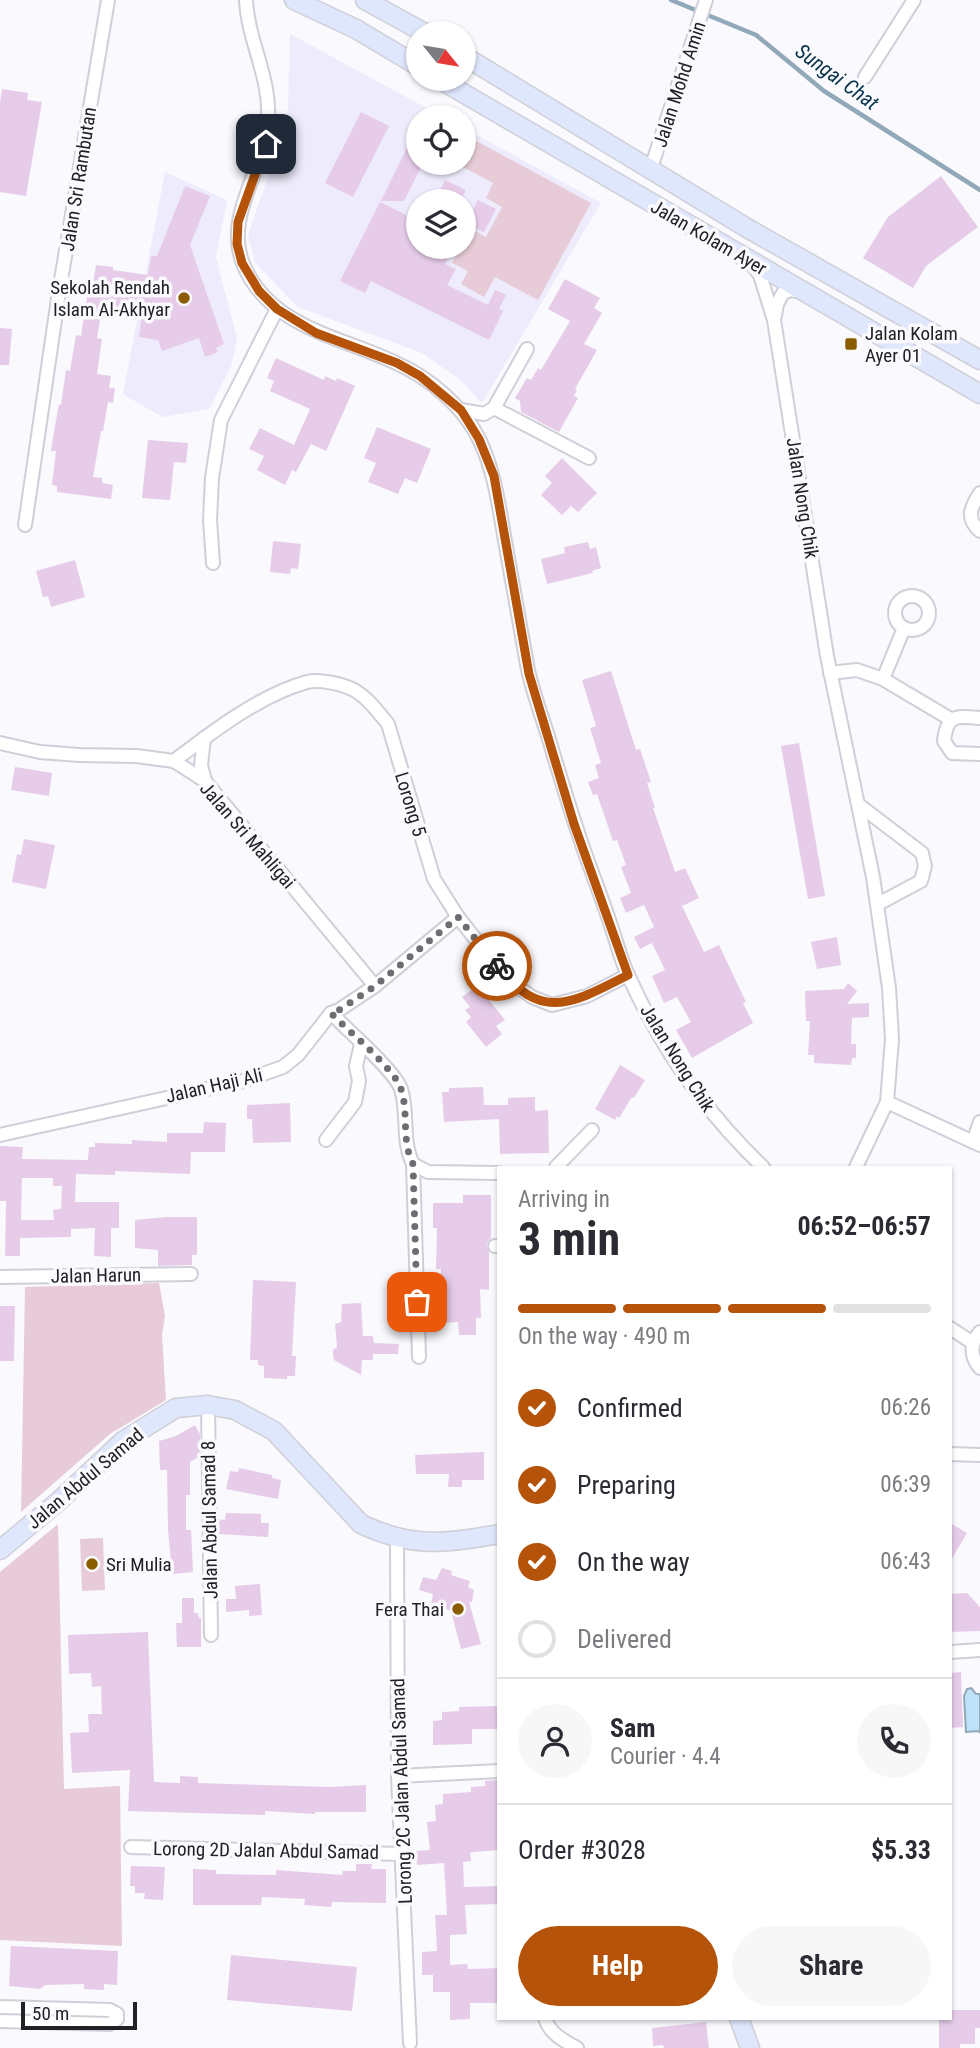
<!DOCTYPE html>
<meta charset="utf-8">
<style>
:root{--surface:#fff;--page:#f7f7f7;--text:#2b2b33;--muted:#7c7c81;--line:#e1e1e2;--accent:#b45309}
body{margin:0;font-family:"Roboto Condensed",sans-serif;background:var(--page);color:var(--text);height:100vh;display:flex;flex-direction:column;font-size:26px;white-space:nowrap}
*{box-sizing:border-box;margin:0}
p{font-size:23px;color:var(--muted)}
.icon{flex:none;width:38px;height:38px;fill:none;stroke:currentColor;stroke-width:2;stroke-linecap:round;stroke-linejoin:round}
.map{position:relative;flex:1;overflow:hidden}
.panel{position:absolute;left:497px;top:1166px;width:455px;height:854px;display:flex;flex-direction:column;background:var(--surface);border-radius:0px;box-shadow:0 2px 5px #0004}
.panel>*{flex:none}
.needle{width:46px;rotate:120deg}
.controls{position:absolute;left:406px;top:21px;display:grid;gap:14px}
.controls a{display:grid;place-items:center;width:70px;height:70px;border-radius:50%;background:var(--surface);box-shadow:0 2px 5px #0004;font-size:35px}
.scale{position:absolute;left:21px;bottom:18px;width:116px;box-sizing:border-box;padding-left:7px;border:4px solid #222125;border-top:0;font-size:19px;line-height:24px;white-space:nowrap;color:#222125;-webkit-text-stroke:5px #faf9fe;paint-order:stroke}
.pin{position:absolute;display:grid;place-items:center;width:60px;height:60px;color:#fff;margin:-30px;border-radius:14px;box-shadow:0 4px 10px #0006}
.courier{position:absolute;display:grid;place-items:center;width:70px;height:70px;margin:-35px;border:5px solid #b45309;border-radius:50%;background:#fff;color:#222;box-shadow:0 2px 9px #0007}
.headline em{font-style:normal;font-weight:700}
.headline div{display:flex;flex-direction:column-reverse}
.headline{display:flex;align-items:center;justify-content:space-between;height:119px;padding:0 21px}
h1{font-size:46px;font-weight:700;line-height:52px}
.bar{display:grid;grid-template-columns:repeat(4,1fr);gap:10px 7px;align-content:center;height:84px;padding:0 21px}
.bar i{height:9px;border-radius:5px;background:var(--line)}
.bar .on{background:var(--accent)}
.bar p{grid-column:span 4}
.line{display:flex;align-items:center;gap:18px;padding:0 21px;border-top:2px solid var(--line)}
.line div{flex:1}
.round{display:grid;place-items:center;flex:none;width:74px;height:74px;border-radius:37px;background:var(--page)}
ol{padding:0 21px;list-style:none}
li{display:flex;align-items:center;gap:21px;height:77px}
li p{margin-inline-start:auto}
li .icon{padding:7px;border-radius:50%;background:var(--accent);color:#fff;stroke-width:4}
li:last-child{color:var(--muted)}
li i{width:38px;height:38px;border:4px solid var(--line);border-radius:50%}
.button{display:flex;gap:14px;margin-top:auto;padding:14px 21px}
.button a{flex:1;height:80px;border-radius:42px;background:var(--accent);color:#fff;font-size:28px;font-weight:700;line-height:80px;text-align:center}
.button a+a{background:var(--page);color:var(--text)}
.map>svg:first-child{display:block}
.built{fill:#eeebfc;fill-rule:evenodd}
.green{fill:#e7ccd7}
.water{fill:#c0e2f8;stroke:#91a8b9;stroke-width:2}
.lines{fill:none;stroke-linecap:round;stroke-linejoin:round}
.stream{stroke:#91a8b9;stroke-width:4.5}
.building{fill:#e6cce9;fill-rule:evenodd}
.street-casing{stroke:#d0cfd8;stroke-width:16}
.secondary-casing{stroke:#d0cfd8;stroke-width:21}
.street{stroke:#fff;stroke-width:12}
.secondary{stroke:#dee7fc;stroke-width:18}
.done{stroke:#6e6d71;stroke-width:7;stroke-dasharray:0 12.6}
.route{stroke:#b45309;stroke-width:9}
.poi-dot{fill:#8b5d02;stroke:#faf9fe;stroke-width:2.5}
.labels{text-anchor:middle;stroke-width:7;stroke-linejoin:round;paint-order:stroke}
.street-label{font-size:19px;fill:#222125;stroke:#faf9fe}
.poi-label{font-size:19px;fill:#222125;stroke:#faf9fe;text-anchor:end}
.water-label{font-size:21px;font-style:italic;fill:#07334a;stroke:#faf9fe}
</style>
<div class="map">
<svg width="980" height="2048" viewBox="0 0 980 2048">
<rect width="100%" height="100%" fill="#faf9fe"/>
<!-- built -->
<g class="built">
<path d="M290 34 443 117H418V163H464V128L601 203 482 403 459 379 422 353 298 307 255 263 248 235 274 159 288 109ZM418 201H464V247H418Z"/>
<polygon points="165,172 227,200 216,257 237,339 231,367 209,409 162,417 123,394"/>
</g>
<!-- green -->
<g class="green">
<polygon points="469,137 591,203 538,300 495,277 484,297 461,284 468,271 452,263 460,247 464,247 464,225 486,237 502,207 486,198 493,183 456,163 464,163 464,146"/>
<polygon points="159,1283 165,1316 162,1335 166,1400 110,1434 21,1512 25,1287"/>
<polygon points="58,1524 64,1789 120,1786 122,1946 0,1940 0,1572"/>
<polygon points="103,1538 105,1590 82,1591 80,1539"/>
</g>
<!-- water -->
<polygon class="water" points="971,1688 976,1694 980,1694 980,1733 979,1731 966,1732 964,1696 967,1689"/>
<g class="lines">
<!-- stream -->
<polyline class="stream" points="671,0 756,35 824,91 980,190"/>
</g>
<!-- building -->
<g class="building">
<polygon points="2,89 28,93 27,100 42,102 26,196 0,192 0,103"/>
<polygon points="361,112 389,126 353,197 325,183"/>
<polygon points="418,125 418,163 423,163 404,201 381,201"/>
<polygon points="941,176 978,227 926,266 913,288 863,258 888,217"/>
<polygon points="445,180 466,190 460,201 435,201"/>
<polygon points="185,186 210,196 190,245 224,344 216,348 218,352 205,357 199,338 162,351 158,340 139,337 142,313 102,307 97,338 102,339 97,374 111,376 109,388 115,388 113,403 108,402 103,431 101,431 93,477 102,478 102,483 113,485 111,499 57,492 57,486 52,485 56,451 51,451 54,431 59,404 61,405 66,370 70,371 76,335 81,336 89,284 93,284 96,265 113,267 113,270 148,275 151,256 157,256"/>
<polygon points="478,200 496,209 484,232 468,225 468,220"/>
<polygon points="380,202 418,221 418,247 454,247 445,264 456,269 447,285 488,305 495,290 506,295 499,309 503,311 489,340 371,281 365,293 340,281"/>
<polygon points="565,279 600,298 594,308 602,313 584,344 597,350 575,389 577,390 574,396 578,398 559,432 521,412 520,401 515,398 527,378 531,380 538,368 541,370 570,321 548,309"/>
<polygon points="0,328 12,329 9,365 0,365"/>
<polygon points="276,358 324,380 325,376 336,381 337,378 355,386 326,451 311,444 296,472 292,470 285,485 257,470 264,456 249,449 260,428 294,445 310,409 270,391 274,381 267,378"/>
<polygon points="377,427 431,449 417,483 405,478 398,494 368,482 376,463 364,458"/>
<polygon points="148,440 188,443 186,463 174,462 170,500 142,498"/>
<polygon points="562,458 597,493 578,512 571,506 562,515 541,495 552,483 545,476"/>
<polygon points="273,541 301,544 298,569 291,568 290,574 270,572"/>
<polygon points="588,542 590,549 596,547 601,568 592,571 593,573 547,584 541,559 565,553 564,547"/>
<polygon points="75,560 85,597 51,607 48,596 43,597 36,571"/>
<polygon points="611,671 636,750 640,749 651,782 647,783 655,808 653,808 675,872 685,868 699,898 682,906 704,952 719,945 746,1002 743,1003 753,1023 692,1058 676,1030 691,1022 677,997 664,1003 652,976 665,970 652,943 640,949 634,937 654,927 644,905 626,913 620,898 631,893 621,867 626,865 617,840 613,841 597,794 593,795 588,782 599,778 595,765 601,763 590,728 596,726 582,680"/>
<polygon points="799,743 825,896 808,899 781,746"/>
<polygon points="15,767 52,773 49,796 11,790"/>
<polygon points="24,839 55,845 46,889 12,882 17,854 21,855"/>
<polygon points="837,937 841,965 817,969 811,942"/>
<polygon points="848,983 857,991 847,1004 869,1003 869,1017 852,1018 851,1044 856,1044 856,1058 852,1058 851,1065 814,1063 814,1055 808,1055 810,1021 806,1021 805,991 844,989"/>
<polygon points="473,989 481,998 485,995 505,1020 496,1026 502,1034 486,1047 466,1022 471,1017 465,1010 470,1007 462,997"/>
<polygon points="620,1065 645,1080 634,1098 632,1097 619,1118 617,1116 615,1120 595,1109"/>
<polygon points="483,1087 484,1105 508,1105 508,1098 535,1097 535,1111 548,1110 549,1153 500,1154 499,1119 444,1122 442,1092 449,1092 449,1088"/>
<polygon points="290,1103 291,1142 253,1143 252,1119 247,1119 247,1105"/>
<path d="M204 1122 226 1123 225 1152H191L190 1174 115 1171V1175L76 1174 75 1202H119V1228H111V1257L94 1256 95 1228 71 1229V1237L20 1238V1256H5L6 1201H0V1146L23 1147 22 1159 88 1160 89 1147H95V1143L132 1144V1140L167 1142V1133H203ZM22 1178H53V1186H62L61 1209 53 1210 54 1220H21Z"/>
<polygon points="463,1195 491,1195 491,1238 486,1245 489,1252 489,1290 480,1289 481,1318 476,1318 476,1335 459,1335 458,1322 437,1323 436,1297 440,1297 441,1269 436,1269 437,1228 433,1228 433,1203 463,1203"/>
<polygon points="167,1217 197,1217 197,1255 192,1255 192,1265 158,1266 158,1250 135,1248 135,1220"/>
<polygon points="253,1280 296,1282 292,1356 296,1356 295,1376 287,1376 287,1379 264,1378 264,1366 258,1365 258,1360 250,1360"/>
<polygon points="361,1303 363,1336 373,1336 374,1343 399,1344 398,1354 373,1354 373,1360 362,1360 361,1375 334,1360 333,1356 333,1350 337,1347 335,1324 341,1322 342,1304"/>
<polygon points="0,1306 15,1306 14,1361 0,1361"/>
<polygon points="195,1425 200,1434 200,1456 190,1462 190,1495 186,1495 186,1530 191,1530 193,1572 172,1574 168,1529 167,1470 160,1470 159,1441 176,1436"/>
<polygon points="484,1452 484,1480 462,1480 462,1487 448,1487 449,1474 416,1474 415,1455"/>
<polygon points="239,1468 272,1475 272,1478 281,1480 278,1499 226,1489 230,1471 238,1472"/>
<polygon points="226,1513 261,1514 261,1523 269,1523 268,1537 218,1534 218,1519 225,1520"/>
<polygon points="950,1523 967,1533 950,1562"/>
<polygon points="442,1568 452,1571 451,1575 470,1581 468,1587 474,1590 472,1602 469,1602 481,1644 461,1649 451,1611 431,1604 433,1594 419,1590 423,1577 436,1580"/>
<polygon points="260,1584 262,1615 249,1616 249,1610 226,1612 226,1599 236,1599 235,1586"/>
<polygon points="967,1593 980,1607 980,1631 950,1632 950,1594"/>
<polygon points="182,1598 194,1598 194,1613 198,1613 199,1618 201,1618 201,1647 177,1647 176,1623 182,1623"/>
<polygon points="148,1632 154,1782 180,1783 180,1776 198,1777 198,1783 229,1784 331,1787 366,1785 366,1812 315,1812 315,1814 265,1811 265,1815 128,1811 130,1770 72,1773 70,1733 89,1732 88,1714 102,1714 101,1686 92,1687 91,1673 69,1674 68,1635"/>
<polygon points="961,1672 963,1727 950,1728 950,1673"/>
<polygon points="499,1706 499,1729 472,1729 472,1744 433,1745 433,1721 442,1720 442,1712 459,1711 459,1707"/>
<polygon points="499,1780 499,1850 473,1852 470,1853 471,1861 463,1862 464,1887 499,1886 499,1904 465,1905 467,1934 450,1935 450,1965 467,1964 468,1969 499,1968 499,2003 470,2003 470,2019 450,2020 450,1992 433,1992 433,1975 422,1975 422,1952 437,1951 435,1915 447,1915 444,1863 417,1865 416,1851 430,1850 427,1822 436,1821 435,1805 443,1804 443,1794 471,1792 471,1787 485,1786 485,1781"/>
<polygon points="356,1864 372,1864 371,1869 386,1869 386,1903 332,1902 331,1907 304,1905 305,1899 262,1897 261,1905 193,1905 193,1869 216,1870 216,1874 276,1875 276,1870 342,1875 343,1871 356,1871"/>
<polygon points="131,1866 165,1867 163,1900 144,1899 145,1893 135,1893 135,1886 130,1886"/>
<polygon points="11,1946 118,1951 117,1985 104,1984 104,1990 84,1989 84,1984 45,1985 40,1989 9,1986"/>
<polygon points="231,1955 357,1967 352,2011 227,2000"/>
<polygon points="950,2010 980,2010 980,2028 975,2028 975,2044 960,2044 960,2048 939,2048 939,2018 950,2018"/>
<polygon points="706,2022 709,2048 664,2048 663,2045 653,2046 652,2028"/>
</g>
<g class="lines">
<!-- street casing -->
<g class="street-casing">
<g id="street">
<path d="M246 0C248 42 271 77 268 121 265 170 222 217 244 266 271 328 342 337 396 363 430 378 464 407 480 441 495 473 499 507 505 541 513 584 520 627 528 670 533 692 541 714 548 736 561 780 574 824 590 867 598 889 606 910 613 932 618 947 622 963 629 977 662 1050 705 1112 763 1167"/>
<polyline points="865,77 914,0"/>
<polyline points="651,168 706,0"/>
<polyline points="750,263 760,275 774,320 827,656 873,877 889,988 892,1039 887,1102 856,1167"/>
<polyline points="775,316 777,304 783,293 791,290 802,292"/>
<polyline points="494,408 589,458"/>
<polyline points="461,410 484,414 494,408 527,349"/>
<path d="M980 493C971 507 965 518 980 531"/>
<polyline points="25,525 59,292 108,0"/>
<polyline points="213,563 210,520 212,478 221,420 277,309"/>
<circle cx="912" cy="613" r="17"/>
<polyline points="830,673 857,670 883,679 952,720"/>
<polyline points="883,679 904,628"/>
<path d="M980 718C956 716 947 714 944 741L952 753 980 754"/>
<polyline points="204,738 201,765 205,781"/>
<polyline points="0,743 40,752 79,755 136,756 174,761 205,781 375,986"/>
<path d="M174 761C212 732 260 695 307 682 319 679 343 684 354 690 368 698 378 712 388 724L434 879 458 917 507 979 532 997 552 1005 587 996 628 975"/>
<polyline points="859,805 922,853 925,866 921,881 878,904"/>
<path d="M331 1013C346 1029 395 1071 401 1089 409 1113 401 1140 413 1164L428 1172 499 1173"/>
<polyline points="887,1102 980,1145"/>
<polyline points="0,1135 243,1081 283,1067 298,1055 331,1013 339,1010 375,986 458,917"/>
<polyline points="326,1140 355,1102 359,1081 356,1066 361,1044"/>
<polyline points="973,1142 980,1122"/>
<polyline points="413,1164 419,1357"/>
<polyline points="556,1167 592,1130"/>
<polyline points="495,1246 499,1246"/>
<polyline points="0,1277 191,1274"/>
<polyline points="950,1328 973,1343"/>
<path d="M980 1332C970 1343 970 1356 980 1368"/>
<polyline points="208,1405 211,1635"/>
<polyline points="950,1454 980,1455"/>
<polyline points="397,1539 398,1776 410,2043"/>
<polyline points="950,1652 980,1650"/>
<polyline points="398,1776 499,1771"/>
<polyline points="131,1847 401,1854"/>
<polyline points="0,2007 110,2010 117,2014 117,2019 110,2024 0,2021"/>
<path d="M545 2018C549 2033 564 2041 577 2048"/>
</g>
</g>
<!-- secondary casing -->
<g class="secondary-casing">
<g id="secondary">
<polyline points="294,0 356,29 418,66"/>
<polyline points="365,0 425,33"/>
<polyline points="464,56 747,228 980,360"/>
<polyline points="439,79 980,394"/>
<path d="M0 1550 60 1500 123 1441 176 1408 208 1405 235 1410 274 1431 361 1524C411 1548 446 1544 499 1534"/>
<polyline points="739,2018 750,2048"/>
</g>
</g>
<!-- street -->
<use href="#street" class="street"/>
<!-- secondary -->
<use href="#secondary" class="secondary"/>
</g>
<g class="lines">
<!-- done -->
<path class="done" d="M417 1302 413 1164C401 1140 409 1113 401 1089 395 1069 347 1030 331 1013L339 1010 375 986 458 917 497 966"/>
<!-- route -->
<path class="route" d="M266 144 238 222 237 244 242 263 259 291 277 309 316 333 397 363 420 376 461 410 479 439 494 476 529 674 574 824 628 975C573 1003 542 1023 497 966"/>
</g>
<!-- markers -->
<g class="poi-dot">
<circle cx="184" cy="298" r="7"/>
<rect x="844" y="337" width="14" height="14" rx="3.5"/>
<circle cx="92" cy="1564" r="7"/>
<circle cx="458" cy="1609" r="7"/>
</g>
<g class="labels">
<!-- street labels -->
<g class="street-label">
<text transform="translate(679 84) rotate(-72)" y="7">Jalan Mohd Amin</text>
<text transform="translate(78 179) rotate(-81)" y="7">Jalan Sri Rambutan</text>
<text transform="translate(709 237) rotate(30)" y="7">Jalan Kolam Ayer</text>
<text transform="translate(803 498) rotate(81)" y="7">Jalan Nong Chik</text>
<text transform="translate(411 804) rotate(73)" y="7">Lorong 5</text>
<text transform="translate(248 835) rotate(49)" y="7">Jalan Sri Mahligai</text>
<text transform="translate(678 1058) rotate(58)" y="7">Jalan Nong Chik</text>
<text transform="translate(214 1085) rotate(-13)" y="7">Jalan Haji Ali</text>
<text transform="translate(96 1275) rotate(-1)" y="7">Jalan Harun</text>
<text transform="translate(85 1478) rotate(-40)" y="7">Jalan Abdul Samad</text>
<text transform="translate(209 1520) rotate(-91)" y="7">Jalan Abdul Samad 8</text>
<text transform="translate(401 1791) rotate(-92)" y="7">Lorong 2C Jalan Abdul Samad</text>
<text transform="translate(266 1850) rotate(1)" y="7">Lorong 2D Jalan Abdul Samad</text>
</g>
<!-- poi labels -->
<g class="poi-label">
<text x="170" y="294">Sekolah Rendah<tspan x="170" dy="22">Islam Al-Akhyar</tspan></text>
<text x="865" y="340" text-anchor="start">Jalan Kolam<tspan x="865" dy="22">Ayer 01</tspan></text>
<text x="106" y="1571" text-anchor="start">Sri Mulia</text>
<text x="444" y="1616">Fera Thai</text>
</g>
<!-- water labels -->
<g class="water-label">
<text transform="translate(837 77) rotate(36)" y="7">Sungai Chat</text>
</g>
</g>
</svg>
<div class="controls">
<a><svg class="needle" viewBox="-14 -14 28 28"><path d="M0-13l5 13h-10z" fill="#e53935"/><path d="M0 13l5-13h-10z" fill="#7c7c81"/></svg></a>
<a><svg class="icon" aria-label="locate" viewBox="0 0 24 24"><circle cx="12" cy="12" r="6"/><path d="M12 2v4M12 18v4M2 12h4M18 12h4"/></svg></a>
<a><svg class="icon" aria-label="layers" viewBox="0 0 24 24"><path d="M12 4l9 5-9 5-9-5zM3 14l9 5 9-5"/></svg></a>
</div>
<div class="scale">50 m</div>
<div class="pin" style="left:417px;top:1302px;background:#ea580c"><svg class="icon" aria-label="bag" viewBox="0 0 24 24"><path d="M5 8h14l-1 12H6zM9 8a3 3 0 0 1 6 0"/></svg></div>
<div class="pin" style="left:266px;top:144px;background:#1f2937"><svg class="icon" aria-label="home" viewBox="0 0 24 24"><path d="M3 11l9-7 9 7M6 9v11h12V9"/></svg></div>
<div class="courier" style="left:497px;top:966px"><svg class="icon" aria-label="bike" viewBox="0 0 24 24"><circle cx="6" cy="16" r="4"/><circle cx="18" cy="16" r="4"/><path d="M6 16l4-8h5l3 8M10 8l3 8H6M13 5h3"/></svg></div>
<section class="panel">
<div class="headline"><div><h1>3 min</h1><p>Arriving in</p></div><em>06:52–06:57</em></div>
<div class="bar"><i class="on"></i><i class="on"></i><i class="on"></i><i></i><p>On the way · 490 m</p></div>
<ol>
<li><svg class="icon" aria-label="check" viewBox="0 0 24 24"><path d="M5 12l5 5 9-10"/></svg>Confirmed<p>06:26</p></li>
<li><svg class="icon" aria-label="check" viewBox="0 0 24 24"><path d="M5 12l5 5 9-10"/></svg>Preparing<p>06:39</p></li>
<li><svg class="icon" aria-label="check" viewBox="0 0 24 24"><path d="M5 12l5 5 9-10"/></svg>On the way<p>06:43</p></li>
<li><i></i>Delivered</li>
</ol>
<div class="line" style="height:126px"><a class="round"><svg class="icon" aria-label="person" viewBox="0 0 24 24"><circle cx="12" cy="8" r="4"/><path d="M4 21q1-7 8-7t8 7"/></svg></a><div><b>Sam</b><p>Courier · 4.4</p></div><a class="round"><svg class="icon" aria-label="phone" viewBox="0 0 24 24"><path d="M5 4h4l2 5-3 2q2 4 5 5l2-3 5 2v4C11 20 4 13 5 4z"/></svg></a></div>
<div class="line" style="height:91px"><div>Order #3028</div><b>$5.33</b></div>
<div class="button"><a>Help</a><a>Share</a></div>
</section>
</div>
